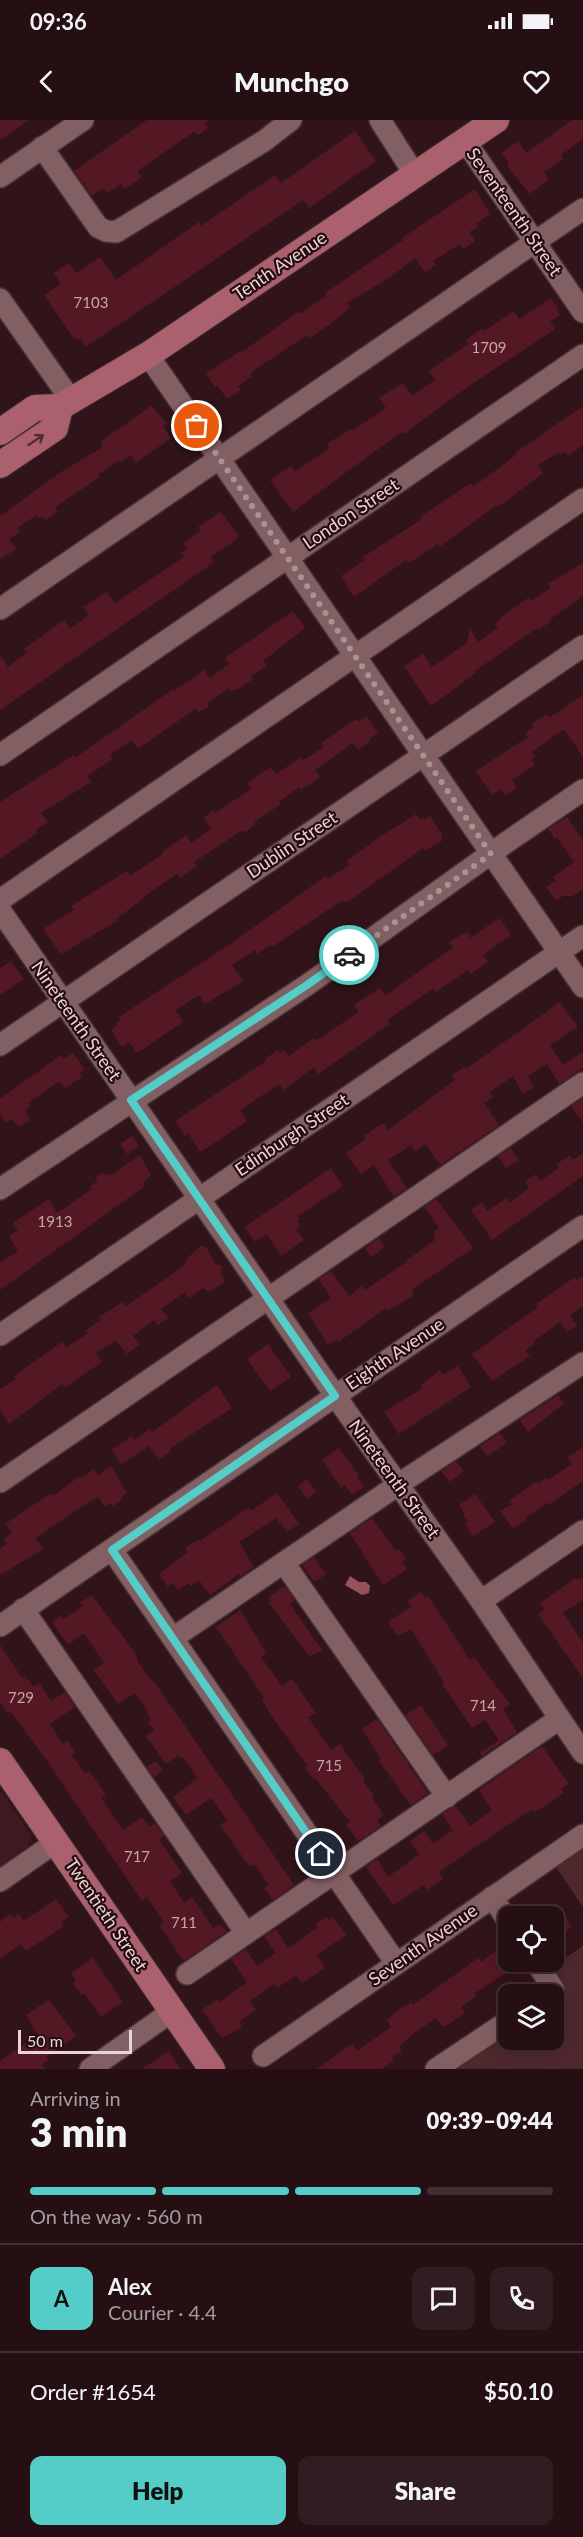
<!DOCTYPE html>
<meta charset="utf-8">
<style>
:root{--surface:#250f13;--page:#311d21;--text:#f1f3f6;--muted:#a39ca0;--line:#422f33;--accent:#54cdc8}
body{margin:0;font-family:Lato,sans-serif;background:var(--page);color:var(--text);height:100vh;display:flex;flex-direction:column;font-size:22px;white-space:nowrap}
*{box-sizing:border-box;margin:0}
p{font-size:20px;color:var(--muted)}
.icon{flex:none;width:33px;height:33px;fill:none;stroke:currentColor;stroke-width:2;stroke-linecap:round;stroke-linejoin:round}
.map{position:relative;height:1949px;overflow:hidden}
.side{display:flex;flex-direction:column;background:var(--surface);flex:1}
.side>*{flex:none}
.buttons{position:absolute;left:498px;top:1786px;display:grid;gap:12px}
.buttons a{display:grid;place-items:center;width:66px;height:66px;border-radius:12px;background:var(--surface);box-shadow:0 3px 15px #0003,0 0 0 2px var(--line);font-size:30px}
.scale{position:absolute;left:18px;bottom:15px;width:114px;box-sizing:border-box;padding-left:6px;border:3px solid #e9d5d7;border-top:0;font-size:16px;line-height:21px;white-space:nowrap;color:#e9d5d7;-webkit-text-stroke:4px #260b10;paint-order:stroke}
.pin{position:absolute;display:grid;place-items:center;width:51px;height:51px;color:#fff;margin:-26px;border:3px solid #fff;border-radius:50%;box-shadow:0 2px 6px #0007}
.courier{position:absolute;display:grid;place-items:center;width:60px;height:60px;margin:-30px;border:4px solid #54cdc8;border-radius:50%;background:#fff;color:#222;box-shadow:0 2px 8px #0007}
.headline em{font-style:normal;font-weight:800}
.headline div{display:flex;flex-direction:column-reverse}
.headline{display:flex;align-items:center;justify-content:space-between;height:102px;padding:0 30px}
h1{font-size:39px;font-weight:800;line-height:45px}
.bar{display:grid;grid-template-columns:repeat(4,1fr);gap:9px 6px;align-content:center;height:72px;padding:0 30px}
.bar i{height:8px;border-radius:4px;background:var(--line)}
.bar .active{background:var(--accent)}
.bar p{grid-column:span 4}
.line{display:flex;align-items:center;gap:15px;padding:0 30px;border-top:2px solid var(--line)}
.line div{flex:1}
.round{display:grid;place-items:center;flex:none;width:63px;height:63px;border-radius:12px;background:var(--page)}
.primary-button{display:flex;gap:12px;margin-top:auto;padding:12px 30px}
.primary-button a{flex:1;height:69px;border-radius:12px;background:var(--accent);color:#111;font-size:24px;font-weight:800;line-height:69px;text-align:center}
.primary-button a+a{background:var(--page);color:var(--text)}
.status{display:flex;justify-content:space-between;align-items:center;height:42px;padding:0 30px;background:var(--surface);direction:ltr}
.status svg{height:16px;fill:currentColor}
header{display:flex;justify-content:space-between;align-items:center;height:78px;padding:0 30px;background:var(--surface);font-size:27px;font-weight:800}
.map>svg:first-child{display:block}
.built{fill:#3e1a20}
.green{fill:#4f282e}
.water{fill:#95525c}
.building{fill:#541825}
.lines{fill:none;stroke-linecap:round;stroke-linejoin:round}
.minor-casing{stroke:#453033;stroke-width:24}
.major-casing{stroke:#453033;stroke-width:28}
.minor{stroke:#825f63;stroke-width:21}
.major{stroke:#aa616d;stroke-width:26}
.oneway{stroke:#542931}
.done{stroke:#a99194;stroke-width:6;stroke-dasharray:0 10.8}
.route{stroke:#54cdc8;stroke-width:8}
.labels{text-anchor:middle;stroke-width:4.5;stroke-linejoin:round;paint-order:stroke}
.number-label{font-size:15px;fill:#c4a6aa}
.street-label{font-size:18px;fill:#e9d5d7;stroke:#260b10}
</style>
<div class="status"><b>09:36</b><svg viewBox="0 0 49 12"><path d="M0 12V9h3v3zM5 12V6h3v6zM10 12V3h3v9zM15 12V0h3v12zM26 1h20v11H26zM47 4h2v5h-2z"/></svg></div>
<header><svg class="icon" aria-label="back" viewBox="0 0 24 24"><path d="M15 5l-7 7 7 7"/></svg>Munchgo<svg class="icon" aria-label="heart" viewBox="0 0 24 24"><path d="M12 20l-8-8c-3-5 5-10 8-4 3-6 11-1 8 4z"/></svg></header>
<div class="map">
<svg width="583" height="1949" viewBox="0 0 583 1949">
<rect width="100%" height="100%" fill="#311419"/>
<!-- built -->
<polygon class="built" points="0,1670 30,1713 31,1719 27,1727 0,1747"/>
<!-- green -->
<g class="green">
<polygon points="583,1715 583,1787 550,1738"/>
<polygon points="583,1826 583,1949 429,1949 508,1896 508,1920 554,1920 554,1875 547,1870 538,1856"/>
</g>
<!-- water -->
<polygon class="water" points="350,1456 359,1462 366,1462 370,1466 369,1473 362,1475 345,1465"/>
<!-- building -->
<g class="building">
<polygon points="0,0 29,0 0,20"/>
<polygon points="147,0 210,0 205,4 208,8 198,15 195,11 137,51 142,57 125,69 121,64 107,73 103,68 92,76 74,51"/>
<polygon points="572,0 583,0 583,19 561,35 563,39 544,52 549,59 530,74 507,46 509,44 502,33 518,21 526,33"/>
<polygon points="355,11 376,41 309,88 303,80 86,227 81,220 74,219 44,175 61,164 54,153 69,143 77,153 100,137 116,160 199,102 201,106 275,55 281,63"/>
<polygon points="475,69 490,94 476,104 478,107 469,112 475,121 463,129 460,124 433,141 436,145 425,152 415,138 392,156 347,183 350,187 333,202 310,218 307,215 259,247 250,254 252,256 238,266 241,270 227,279 217,265 215,267 206,253 241,231 242,232 298,192 299,194 326,176 325,173 403,120 402,118 408,114"/>
<polygon points="551,178 559,189 557,190 560,195 550,202 555,209 472,264 403,314 402,312 371,334 293,392 270,360 291,346 295,352 329,328 327,324 350,309 352,311 386,288 379,278 403,263 412,276 435,260 429,251 468,224 466,220 482,209 484,211 514,191 519,199"/>
<polygon points="151,286 167,303 163,306 171,318 136,343 131,335 120,342 119,340 99,354 100,357 55,387 57,392 45,400 42,396 39,399 37,395 17,408 20,412 9,419 16,429 0,439 0,396 64,350 103,327 100,322"/>
<polygon points="583,286 583,325 568,336 565,332 560,335 559,332 538,345 543,353 498,387 497,385 439,427 438,424 409,443 406,440 354,477 341,456 365,440 363,437 422,399 420,397 471,363 473,367 516,335 515,333"/>
<polygon points="220,392 238,414 237,419 211,437 213,442 207,447 0,590 0,535 8,547 27,532 24,529 64,500 70,509 89,495 83,487 107,472 115,483 184,437 181,432 187,429 183,423 201,411 198,407"/>
<polygon points="583,443 583,475 576,481 549,500 550,502 538,510 537,508 475,551 476,553 431,586 404,546 423,534 432,547 467,523 470,509 478,522 498,508 495,504 501,500 500,498 528,478 531,481 551,468 548,464"/>
<polygon points="293,491 305,508 263,541 266,546 251,556 253,559 237,570 236,568 231,572 229,568 207,583 209,586 199,592 196,588 138,629 132,620 110,635 112,639 87,656 91,662 41,693 48,702 36,710 37,713 0,739 0,682 74,635 75,638 173,569 174,571 204,550 210,558 229,544 225,538"/>
<polygon points="583,575 583,637 564,609 532,632 536,637 531,640 535,645 512,660 517,667 505,676 501,669 492,675 476,651 528,617 525,613 534,607 532,604 547,594 550,597"/>
<polygon points="367,596 378,613 369,619 370,621 358,630 353,623 315,650 320,657 301,670 299,667 279,682 281,684 254,702 256,704 245,712 241,711 194,742 197,746 180,758 177,754 143,777 144,778 116,799 117,801 61,834 43,809 74,790 71,786 127,751 130,756 163,734 162,732 186,715 191,723 211,709 204,697 213,691 215,693 251,669 247,663 271,647 276,654 300,638 302,641 324,627 321,623 350,603 356,599 358,602"/>
<polygon points="416,694 420,700 423,698 424,700 430,696 443,716 441,717 443,720 425,731 423,728 349,781 344,782 343,780 272,827 271,825 257,834 255,830 232,845 243,861 205,884 199,875 176,890 183,902 137,933 129,922 122,927 111,910 117,905 116,903 120,900 119,897 233,822 326,756 328,759 349,745 347,741 378,718"/>
<polygon points="567,697 583,721 583,769 571,777 564,775 556,781 546,767 556,761 553,757 574,742 557,717 555,719 548,709"/>
<polygon points="499,798 511,815 483,835 488,842 470,854 468,850 436,872 434,868 387,900 390,904 318,954 314,947 284,970 279,964 240,990 247,1001 213,1024 200,1032 188,1013 185,1016 175,1001 266,941 265,939 278,930 280,933 284,930 289,936 314,918 316,921 359,892 354,885 380,868 385,876 453,827 449,822 467,812 471,818"/>
<polygon points="11,841 24,859 0,875 0,848"/>
<polygon points="560,882 578,907 550,925 563,945 583,932 583,948 559,964 547,944 528,956 534,967 523,974 513,956 490,972 493,977 484,983 499,1005 440,1045 426,1024 415,1032 411,1025 388,1040 407,1068 394,1077 374,1045 361,1054 346,1033 366,1019 364,1016 383,1003 388,1010 455,960 452,955 464,947 466,949"/>
<polygon points="73,933 85,950 80,953 82,957 65,968 59,961 28,983 30,986 25,990 30,1000 19,1007 11,999 6,1003 0,994 0,979 61,935 64,939"/>
<polygon points="583,978 583,1003 571,986"/>
<polygon points="132,1016 139,1026 127,1034 120,1024"/>
<polygon points="511,1028 519,1040 506,1048 498,1036"/>
<polygon points="583,1033 583,1056 492,1120 471,1090 482,1082 487,1091 507,1078 510,1083 529,1068 526,1061 536,1054 540,1061 559,1048 557,1044 570,1035 573,1040"/>
<polygon points="140,1035 151,1055 143,1062 145,1066 0,1170 0,1143 18,1131 9,1116 18,1110 13,1103 49,1079 57,1093 92,1069 90,1066 96,1062 97,1056 102,1053 111,1055"/>
<polygon points="331,1048 343,1066 298,1096 300,1099 297,1101 300,1106 296,1109 304,1120 281,1136 267,1114 255,1122 245,1107"/>
<polygon points="436,1079 473,1128 411,1170 414,1175 388,1191 386,1188 344,1218 338,1222 337,1219 328,1225 308,1193 331,1178 319,1159 331,1151 349,1176 362,1166 365,1170 408,1141 407,1140 435,1120 434,1112 439,1108 424,1087"/>
<polygon points="379,1118 385,1127 371,1137 365,1128"/>
<polygon points="201,1126 206,1127 215,1144 222,1146 221,1153 225,1162 209,1172 203,1168 189,1178 185,1172 161,1189 168,1198 158,1205 154,1200 133,1216 140,1224 127,1234 116,1220 96,1233 102,1242 64,1268 62,1264 9,1304 0,1290 0,1269 16,1259 14,1256 62,1222 66,1228 88,1213 86,1210 101,1200 99,1197 123,1182 126,1186 161,1162 185,1145 186,1139"/>
<polygon points="583,1156 583,1186 570,1195 577,1206 567,1212 560,1202 533,1222 534,1224 525,1231 530,1236 492,1261 472,1234 538,1187 536,1184 575,1157 577,1160"/>
<polygon points="268,1224 291,1257 270,1271 247,1239"/>
<polygon points="458,1246 471,1267 399,1314 384,1292 423,1268 421,1265 440,1250 443,1255"/>
<polygon points="217,1265 232,1288 169,1329 171,1331 159,1340 149,1326 121,1345 112,1330 131,1316 134,1320 150,1309 152,1312"/>
<polygon points="558,1275 564,1283 528,1312 520,1300"/>
<polygon points="500,1313 507,1323 487,1336 480,1326"/>
<polygon points="583,1327 583,1361 548,1385 547,1383 525,1398 526,1400 513,1409 500,1391 512,1384 509,1381 536,1362 538,1364 546,1358 548,1360 572,1344 568,1337"/>
<polygon points="339,1328 359,1356 357,1357 364,1367 352,1375 345,1365 341,1368 322,1340"/>
<polygon points="456,1341 464,1351 450,1362 441,1351"/>
<polygon points="111,1346 127,1373 121,1377 123,1379 113,1386 111,1383 105,1387 98,1377 78,1389 36,1418 43,1429 0,1455 0,1429 7,1424 4,1419 12,1413 5,1404 51,1373 53,1376 80,1356 81,1358 94,1349 98,1355"/>
<polygon points="307,1359 316,1372 307,1379 298,1366"/>
<polygon points="277,1373 299,1404 287,1412 276,1398 239,1422 254,1447 241,1456 239,1454 210,1475 199,1460 191,1466 189,1463 178,1470 173,1463 168,1467 159,1454 188,1432 185,1428 199,1419 200,1421 249,1387 251,1391"/>
<polygon points="475,1374 495,1402 473,1416 465,1404 468,1402 463,1395 465,1394 459,1385"/>
<polygon points="372,1398 396,1431 399,1429 406,1439 402,1442 407,1449 383,1465 350,1413"/>
<polygon points="314,1437 326,1454 314,1462 302,1445"/>
<polygon points="583,1457 583,1480 563,1493 583,1523 583,1558 538,1494 545,1489 540,1483 576,1458 577,1460"/>
<polygon points="285,1466 295,1480 290,1484 322,1530 310,1537 269,1483 271,1481 268,1477"/>
<polygon points="421,1472 426,1478 428,1476 470,1540 474,1537 510,1584 503,1589 517,1612 482,1636 480,1633 499,1620 485,1600 472,1608 442,1564 444,1562 411,1509 398,1516 388,1502 412,1486 408,1481"/>
<polygon points="92,1475 136,1534 138,1542 152,1562 154,1561 294,1765 273,1780 264,1768 269,1765 255,1745 249,1746 220,1705 227,1700 211,1678 186,1695 173,1677 197,1658 183,1637 181,1638 179,1635 166,1644 146,1616 154,1610 148,1602 151,1600 147,1593 148,1592 135,1573 118,1584 94,1550 104,1543 84,1513 68,1525 52,1502 61,1496 64,1499 83,1486 80,1483"/>
<polygon points="240,1490 266,1533 261,1537 282,1566 292,1559 316,1593 308,1597 331,1630 340,1624 365,1660 363,1661 374,1676 372,1678 384,1695 377,1700 381,1706 358,1721 346,1704 350,1702 315,1658 313,1659 305,1647 308,1646 270,1594 262,1580 264,1578 216,1507"/>
<polygon points="0,1525 22,1558 25,1556 34,1567 39,1563 51,1581 65,1572 75,1587 50,1604 63,1624 68,1621 75,1632 72,1635 85,1654 89,1651 106,1675 101,1678 123,1710 142,1697 149,1707 155,1703 164,1716 159,1719 182,1753 170,1761 184,1783 192,1777 213,1808 219,1804 227,1811 184,1841 159,1805 164,1802 147,1777 142,1781 45,1638 10,1591 7,1593 0,1582"/>
<polygon points="421,1585 448,1625 433,1635 405,1595"/>
<polygon points="377,1599 428,1673 411,1685 379,1641 381,1639 362,1609"/>
<polygon points="542,1626 569,1664 561,1669 564,1673 534,1693 532,1690 524,1694 439,1752 443,1759 427,1770 424,1765 393,1785 366,1747 377,1739 388,1757 419,1734 410,1721 424,1711 433,1724 453,1710 442,1694 456,1686 470,1706 492,1690 479,1670"/>
<polygon points="156,1641 163,1651 154,1657 147,1647"/>
<polygon points="56,1779 69,1797 61,1802 63,1807 26,1831 21,1824 0,1838 0,1802 10,1794 13,1798 18,1794 24,1801"/>
<polygon points="554,1781 572,1807 554,1820"/>
<polygon points="326,1797 329,1800 333,1797 346,1815 317,1835 325,1848 302,1863 296,1855 277,1868 274,1864 250,1881 256,1890 239,1902 242,1907 222,1918 202,1890 218,1879 220,1882 247,1862 231,1839 246,1829 257,1846 276,1833 264,1816 276,1809 288,1828 318,1807 316,1804"/>
<polygon points="508,1823 508,1842 523,1842 475,1873 477,1875 461,1887 465,1893 450,1903 443,1907 436,1898 413,1914 399,1927 402,1931 392,1937 394,1940 382,1949 317,1949 352,1924 357,1931 391,1907 387,1900 399,1890 411,1882 413,1885 478,1838 481,1842"/>
<polygon points="93,1838 123,1882 101,1897 84,1873 82,1875 73,1863 76,1860 71,1853"/>
<polygon points="49,1880 76,1916 46,1937 48,1940 42,1944 45,1949 0,1949 0,1941 38,1915 26,1895"/>
<polygon points="169,1931 181,1949 142,1949"/>
</g>
<g class="lines">
<!-- minor casing -->
<g class="minor-casing">
<g id="minor">
<polyline points="380,0 415,55"/>
<polyline points="465,21 583,192"/>
<polyline points="42,27 98,107 106,111 116,112 264,21 291,0"/>
<polyline points="0,57 83,0"/>
<polyline points="0,179 71,280"/>
<polyline points="148,235 583,867"/>
<polyline points="0,489 583,89"/>
<polyline points="0,635 583,235"/>
<polyline points="0,780 583,379"/>
<polyline points="0,790 348,1294 481,1481 583,1633"/>
<polyline points="0,925 583,526"/>
<polyline points="0,1069 307,865 507,722 583,670"/>
<polyline points="0,1215 583,816"/>
<polyline points="0,1362 583,963"/>
<polyline points="112,1430 396,1843"/>
<polyline points="284,1443 447,1677"/>
<polyline points="481,1481 583,1411"/>
<polyline points="23,1489 246,1813"/>
<polyline points="0,1506 583,1106"/>
<polyline points="173,1518 411,1356 583,1243"/>
<polyline points="0,1761 56,1722"/>
<polyline points="492,1777 508,1801"/>
<polyline points="536,1842 554,1870 547,1875"/>
<polyline points="187,1854 559,1599"/>
<polyline points="263,1936 583,1715"/>
<polyline points="90,1949 171,1892"/>
<polyline points="436,1949 508,1901"/>
</g>
</g>
<!-- major casing -->
<g class="major-casing">
<g id="major">
<polyline points="0,312 35,288 60,287 148,235 496,0"/>
<polyline points="0,345 55,308 60,287"/>
<polyline points="0,1641 212,1949"/>
</g>
</g>
<!-- minor -->
<use href="#minor" class="minor"/>
<!-- major -->
<use href="#major" class="major"/>
</g>
<!-- one-way arrows -->
<defs><path id="oneway-shaft" d="M-6 0H5M1.5-3L5.5 0L1.5 3" fill="none" stroke-width="1.6" stroke-linecap="round" stroke-linejoin="round" transform="scale(1.5)"/></defs>
<use class="oneway" href="#oneway-shaft" transform="translate(36 320) rotate(-34)"/>
<g class="lines">
<!-- done -->
<polyline class="done" points="197,306 491,734 349,835"/>
<!-- route -->
<polyline class="route" points="321,1734 112,1430 335,1276 131,980 307,865 349,835"/>
</g>
<g class="labels">
<!-- number labels -->
<g class="number-label">
<text x="91" y="188">7103</text>
<text x="489" y="233">1709</text>
<text x="55" y="1107">1913</text>
<text x="21" y="1583">729</text>
<text x="483" y="1591">714</text>
<text x="329" y="1651">715</text>
<text x="137" y="1742">717</text>
<text x="184" y="1808">711</text>
</g>
<!-- street labels -->
<g class="street-label">
<text transform="translate(514 92) rotate(55)" y="6">Seventeenth Street</text>
<text transform="translate(280 146) rotate(-34)" y="6">Tenth Avenue</text>
<text transform="translate(351 394) rotate(-34)" y="6">London Street</text>
<text transform="translate(292 725) rotate(-34)" y="6">Dublin Street</text>
<text transform="translate(76 901) rotate(55)" y="6">Nineteenth Street</text>
<text transform="translate(292 1015) rotate(-34)" y="6">Edinburgh Street</text>
<text transform="translate(395 1234) rotate(-34)" y="6">Eighth Avenue</text>
<text transform="translate(394 1359) rotate(54)" y="6">Nineteenth Street</text>
<text transform="translate(106 1795) rotate(56)" y="6">Twentieth Street</text>
<text transform="translate(423 1825) rotate(-35)" y="6">Seventh Avenue</text>
</g>
</g>
</svg>
<div class="buttons">
<a><svg class="icon" aria-label="locate" viewBox="0 0 24 24"><circle cx="12" cy="12" r="6"/><path d="M12 2v4M12 18v4M2 12h4M18 12h4"/></svg></a>
<a><svg class="icon" aria-label="layers" viewBox="0 0 24 24"><path d="M12 4l9 5-9 5-9-5zM3 14l9 5 9-5"/></svg></a>
</div>
<div class="scale">50 m</div>
<div class="pin" style="left:197px;top:306px;background:#ea580c"><svg class="icon" aria-label="bag" viewBox="0 0 24 24"><path d="M5 8h14l-1 12H6zM9 8a3 3 0 0 1 6 0"/></svg></div>
<div class="pin" style="left:321px;top:1734px;background:#1f2937"><svg class="icon" aria-label="home" viewBox="0 0 24 24"><path d="M3 11l9-7 9 7M6 9v11h12V9"/></svg></div>
<div class="courier" style="left:349px;top:835px"><svg class="icon" aria-label="car" viewBox="0 0 24 24"><path d="M5 17H2v-5l4-1 3-4h7l3 4 3 1v5h-3M9 17h6M6 11h13"/><circle cx="7" cy="17" r="2"/><circle cx="17" cy="17" r="2"/></svg></div>
</div>
<section class="side">
<div class="headline"><div><h1>3 min</h1><p>Arriving in</p></div><em>09:39–09:44</em></div>
<div class="bar"><i class="active"></i><i class="active"></i><i class="active"></i><i></i><p>On the way · 560 m</p></div>
<div class="line" style="height:108px"><b class="round" style="background:var(--accent);color:#111">A</b><div><b>Alex</b><p>Courier · 4.4</p></div><a class="round"><svg class="icon" aria-label="chat" viewBox="0 0 24 24"><path d="M4 5h16v11H9l-5 4z"/></svg></a><a class="round"><svg class="icon" aria-label="phone" viewBox="0 0 24 24"><path d="M5 4h4l2 5-3 2q2 4 5 5l2-3 5 2v4C11 20 4 13 5 4z"/></svg></a></div>
<div class="line" style="height:78px"><div>Order #1654</div><b>$50.10</b></div>
<div class="primary-button"><a>Help</a><a>Share</a></div>
</section>
